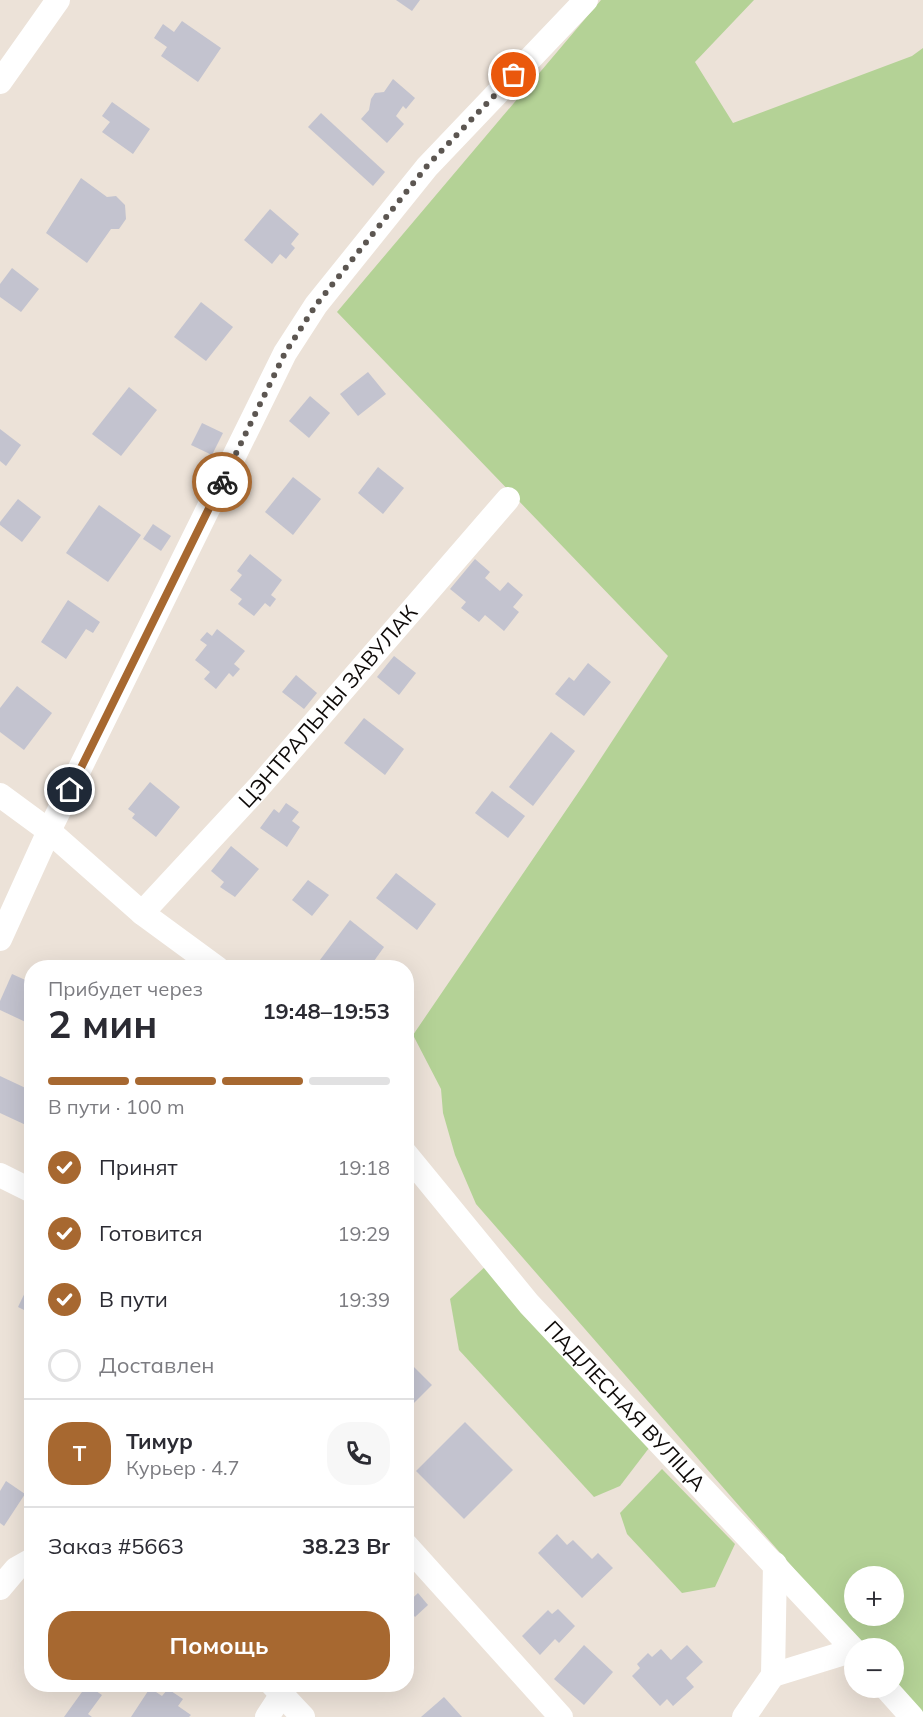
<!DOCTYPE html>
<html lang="ru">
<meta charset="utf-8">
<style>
:root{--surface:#fff;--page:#f7f7f7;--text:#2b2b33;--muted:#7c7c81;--line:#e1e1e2;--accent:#a76830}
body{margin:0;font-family:Mulish,sans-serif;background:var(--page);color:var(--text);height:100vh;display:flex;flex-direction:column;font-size:22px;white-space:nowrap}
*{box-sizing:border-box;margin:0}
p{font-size:20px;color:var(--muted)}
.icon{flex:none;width:33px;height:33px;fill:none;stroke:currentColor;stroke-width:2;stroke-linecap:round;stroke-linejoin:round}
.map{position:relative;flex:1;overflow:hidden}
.side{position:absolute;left:24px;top:960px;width:390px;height:732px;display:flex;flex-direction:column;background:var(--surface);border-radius:24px;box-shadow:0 6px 24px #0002}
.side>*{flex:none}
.tools{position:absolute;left:844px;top:1566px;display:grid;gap:12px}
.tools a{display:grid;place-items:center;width:60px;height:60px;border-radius:50%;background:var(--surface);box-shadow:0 6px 24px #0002;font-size:30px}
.pin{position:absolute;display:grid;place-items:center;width:51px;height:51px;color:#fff;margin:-26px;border:3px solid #fff;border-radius:50%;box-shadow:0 2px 6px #0007}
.courier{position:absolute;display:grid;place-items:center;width:60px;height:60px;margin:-30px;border:4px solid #a76830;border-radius:50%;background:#fff;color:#222;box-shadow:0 2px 8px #0007}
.summary em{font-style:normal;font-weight:700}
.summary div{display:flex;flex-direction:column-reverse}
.summary{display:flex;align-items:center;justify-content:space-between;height:102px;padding:0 24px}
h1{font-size:39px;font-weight:700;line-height:45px}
.bar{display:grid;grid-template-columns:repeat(4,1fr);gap:9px 6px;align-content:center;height:72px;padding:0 24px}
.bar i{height:8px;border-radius:4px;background:var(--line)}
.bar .selected{background:var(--accent)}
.bar p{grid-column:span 4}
.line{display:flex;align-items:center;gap:15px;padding:0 24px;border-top:2px solid var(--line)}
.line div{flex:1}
.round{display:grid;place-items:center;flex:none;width:63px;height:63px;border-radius:24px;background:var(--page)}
ol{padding:0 24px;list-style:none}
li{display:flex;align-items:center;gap:18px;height:66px}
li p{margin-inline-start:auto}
li .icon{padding:6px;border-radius:50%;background:var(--accent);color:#fff;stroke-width:4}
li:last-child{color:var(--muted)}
li i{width:33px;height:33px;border:3px solid var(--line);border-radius:50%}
.action{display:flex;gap:12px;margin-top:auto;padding:12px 24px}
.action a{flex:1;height:69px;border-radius:24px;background:var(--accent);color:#fff;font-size:24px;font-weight:700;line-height:69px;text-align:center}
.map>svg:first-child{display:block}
.green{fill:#b4d296;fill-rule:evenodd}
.building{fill:#c3c3cf}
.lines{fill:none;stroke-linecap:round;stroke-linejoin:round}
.minor{stroke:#fff;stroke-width:24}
.done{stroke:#5c5651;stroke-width:6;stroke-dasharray:0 10.8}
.route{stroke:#a76830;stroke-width:8}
.labels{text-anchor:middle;stroke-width:6;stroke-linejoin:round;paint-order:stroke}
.street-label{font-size:21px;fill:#0e0a08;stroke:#faefe6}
</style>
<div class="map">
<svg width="923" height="1717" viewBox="0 0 923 1717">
<rect width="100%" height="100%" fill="#ece2d8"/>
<!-- green -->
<g class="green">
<path d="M601 0H754L695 62 733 123 912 56 923 48V1717L894 1684V1648H863L476 1204 455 1155 443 1113 441 1089 413 1035 584 784 668 656 337 312ZM855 1576H894V1616H855Z"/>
<polygon points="487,1265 649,1448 620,1486 594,1497 459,1350 450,1299"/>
<polygon points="662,1469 735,1544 715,1587 682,1593 627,1534 620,1513"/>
</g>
<!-- building -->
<g class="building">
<polygon points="396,0 420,0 412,11"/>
<polygon points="182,21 221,48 198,82 161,56 167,47 154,38 163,24 174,32"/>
<polygon points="393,79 415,98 406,109 403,106 396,116 404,124 387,143 361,119 369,110 371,99 375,93 384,92"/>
<polygon points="112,102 150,129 133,154 102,132 110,122 102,116"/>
<polygon points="321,113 385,172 373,186 308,127"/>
<polygon points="81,178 107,197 116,196 125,205 126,219 119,229 111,229 87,263 46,233"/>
<polygon points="270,209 299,234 291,244 295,248 286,259 280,254 272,264 244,240"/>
<polygon points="12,268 39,289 21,312 0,297 0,284"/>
<polygon points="201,302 233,327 206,361 174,337"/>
<polygon points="368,372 386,394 358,416 340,394"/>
<polygon points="129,387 157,410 121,456 92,434"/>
<polygon points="310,396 330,413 309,438 289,421"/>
<polygon points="202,423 223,433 212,455 191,445"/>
<polygon points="0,429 21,445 6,466 0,461"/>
<polygon points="378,467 404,488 383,514 358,493"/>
<polygon points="293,477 321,499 293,535 265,512"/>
<polygon points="18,499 41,517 22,542 0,525 0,522"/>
<polygon points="99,505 141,535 108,582 66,553"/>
<polygon points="153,524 171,536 161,551 143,539"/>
<polygon points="250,554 282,580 271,595 276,599 270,607 265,603 254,616 238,604 242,599 230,590 242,575 237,571"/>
<polygon points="475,559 490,572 485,578 500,591 508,582 523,595 513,607 519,612 504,631 485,615 479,622 461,608 466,602 450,589"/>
<polygon points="68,600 100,622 93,633 86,629 66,659 41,642"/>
<polygon points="217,629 245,651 234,664 240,669 233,677 229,673 216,689 204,679 210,672 195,660 207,645 200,640 207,632 212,636"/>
<polygon points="394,656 416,673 399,695 377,677"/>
<polygon points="588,663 611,682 584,716 555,694 569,677 574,681"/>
<polygon points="296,675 317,693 304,709 282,692"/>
<polygon points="17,686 52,713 24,750 0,732 0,708"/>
<polygon points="364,718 404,749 385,775 344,743"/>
<polygon points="551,732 575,751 533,806 509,787"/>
<polygon points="150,782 180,807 156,837 132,818 135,814 128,809"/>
<polygon points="492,791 525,816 508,838 475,813"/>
<polygon points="286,803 299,812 292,821 300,827 287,847 260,828 274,809 279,813"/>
<polygon points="231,846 259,869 235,897 220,887 224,882 211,871"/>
<polygon points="396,873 436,904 417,930 376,898"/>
<polygon points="308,880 329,895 312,916 292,900"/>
<polygon points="350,920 384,947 369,968 314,968"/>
<polygon points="12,974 32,983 32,1025 0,1010 0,1001"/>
<polygon points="0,1076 32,1091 32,1119 28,1126 0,1113"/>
<polygon points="32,1278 32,1314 18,1307"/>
<polygon points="406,1359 432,1385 406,1411"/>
<polygon points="465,1422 513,1470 464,1519 416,1471"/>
<polygon points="6,1481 25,1494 4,1526 0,1523 0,1491"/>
<polygon points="557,1534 567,1545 573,1540 592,1559 598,1553 613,1568 582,1598 538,1553"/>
<polygon points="418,1593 428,1605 415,1617 406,1606 406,1604"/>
<polygon points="558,1609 575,1626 559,1643 555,1639 540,1655 522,1636 548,1610 552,1614"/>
<polygon points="584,1645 613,1672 584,1705 554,1679"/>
<polygon points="687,1645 703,1662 686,1678 694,1687 673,1706 667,1699 660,1706 632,1676 640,1668 637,1664 648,1653 652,1657 661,1649 671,1660"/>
<polygon points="87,1685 102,1695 88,1714 92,1717 64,1717"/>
<polygon points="150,1688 162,1696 168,1689 183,1699 178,1706 191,1715 189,1717 131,1717"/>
<polygon points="444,1697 462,1717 421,1717"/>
</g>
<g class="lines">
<!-- minor -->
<g class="minor">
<polyline points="0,82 58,0"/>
<polyline points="0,795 49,831 142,913 217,968"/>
<path id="s1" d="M142 913 258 788 508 499"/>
<polyline points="0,939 49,831 285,353 316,305 427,167 586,0"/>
<path id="s2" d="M406 1154 529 1304 855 1651"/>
<polyline points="0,1175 32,1191"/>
<polyline points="406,1545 561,1717"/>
<polyline points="0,1588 16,1569 32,1560"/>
<polyline points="773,1675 854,1650"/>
<polyline points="272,1684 303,1717"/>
<polyline points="886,1688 912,1717"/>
<polyline points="267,1717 282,1694"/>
<polyline points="744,1717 773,1675 775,1564"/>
</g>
</g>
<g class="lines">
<!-- done -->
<polyline class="done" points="222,482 285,353 316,305 427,166 514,75"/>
<!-- route -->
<polyline class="route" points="70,790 222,482"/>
</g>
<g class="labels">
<!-- street labels -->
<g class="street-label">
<text dy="7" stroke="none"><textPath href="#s1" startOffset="278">ЦЭНТРАЛЬНЫ ЗАВУЛАК</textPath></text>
<text dy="7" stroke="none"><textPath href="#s2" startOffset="334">ПАДЛЕСНАЯ ВУЛІЦА</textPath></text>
</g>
</g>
</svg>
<div class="tools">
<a>+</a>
<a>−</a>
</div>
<div class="pin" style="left:514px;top:75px;background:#ea580c"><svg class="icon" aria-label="bag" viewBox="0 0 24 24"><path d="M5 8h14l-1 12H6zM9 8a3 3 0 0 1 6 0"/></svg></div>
<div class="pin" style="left:70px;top:790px;background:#1f2937"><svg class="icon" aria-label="home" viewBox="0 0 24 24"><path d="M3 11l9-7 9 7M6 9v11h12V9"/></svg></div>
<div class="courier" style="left:222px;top:482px"><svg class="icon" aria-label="bike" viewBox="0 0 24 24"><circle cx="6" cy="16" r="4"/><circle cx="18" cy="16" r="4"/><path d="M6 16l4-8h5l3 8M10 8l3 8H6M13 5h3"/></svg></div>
<section class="side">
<div class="summary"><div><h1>2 мин</h1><p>Прибудет через</p></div><em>19:48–19:53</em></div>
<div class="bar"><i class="selected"></i><i class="selected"></i><i class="selected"></i><i></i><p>В пути · 100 m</p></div>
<ol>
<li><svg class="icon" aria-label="check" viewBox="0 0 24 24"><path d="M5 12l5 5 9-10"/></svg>Принят<p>19:18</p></li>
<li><svg class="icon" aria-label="check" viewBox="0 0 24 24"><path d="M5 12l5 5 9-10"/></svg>Готовится<p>19:29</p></li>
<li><svg class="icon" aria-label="check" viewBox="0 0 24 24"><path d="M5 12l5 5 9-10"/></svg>В пути<p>19:39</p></li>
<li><i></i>Доставлен</li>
</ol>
<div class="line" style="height:108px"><b class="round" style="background:var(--accent);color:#fff">Т</b><div><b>Тимур</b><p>Курьер · 4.7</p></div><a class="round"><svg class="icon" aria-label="phone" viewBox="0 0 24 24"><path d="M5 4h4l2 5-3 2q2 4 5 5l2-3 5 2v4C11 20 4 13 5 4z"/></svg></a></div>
<div class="line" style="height:78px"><div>Заказ #5663</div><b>38.23 Br</b></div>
<div class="action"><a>Помощь</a></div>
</section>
</div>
